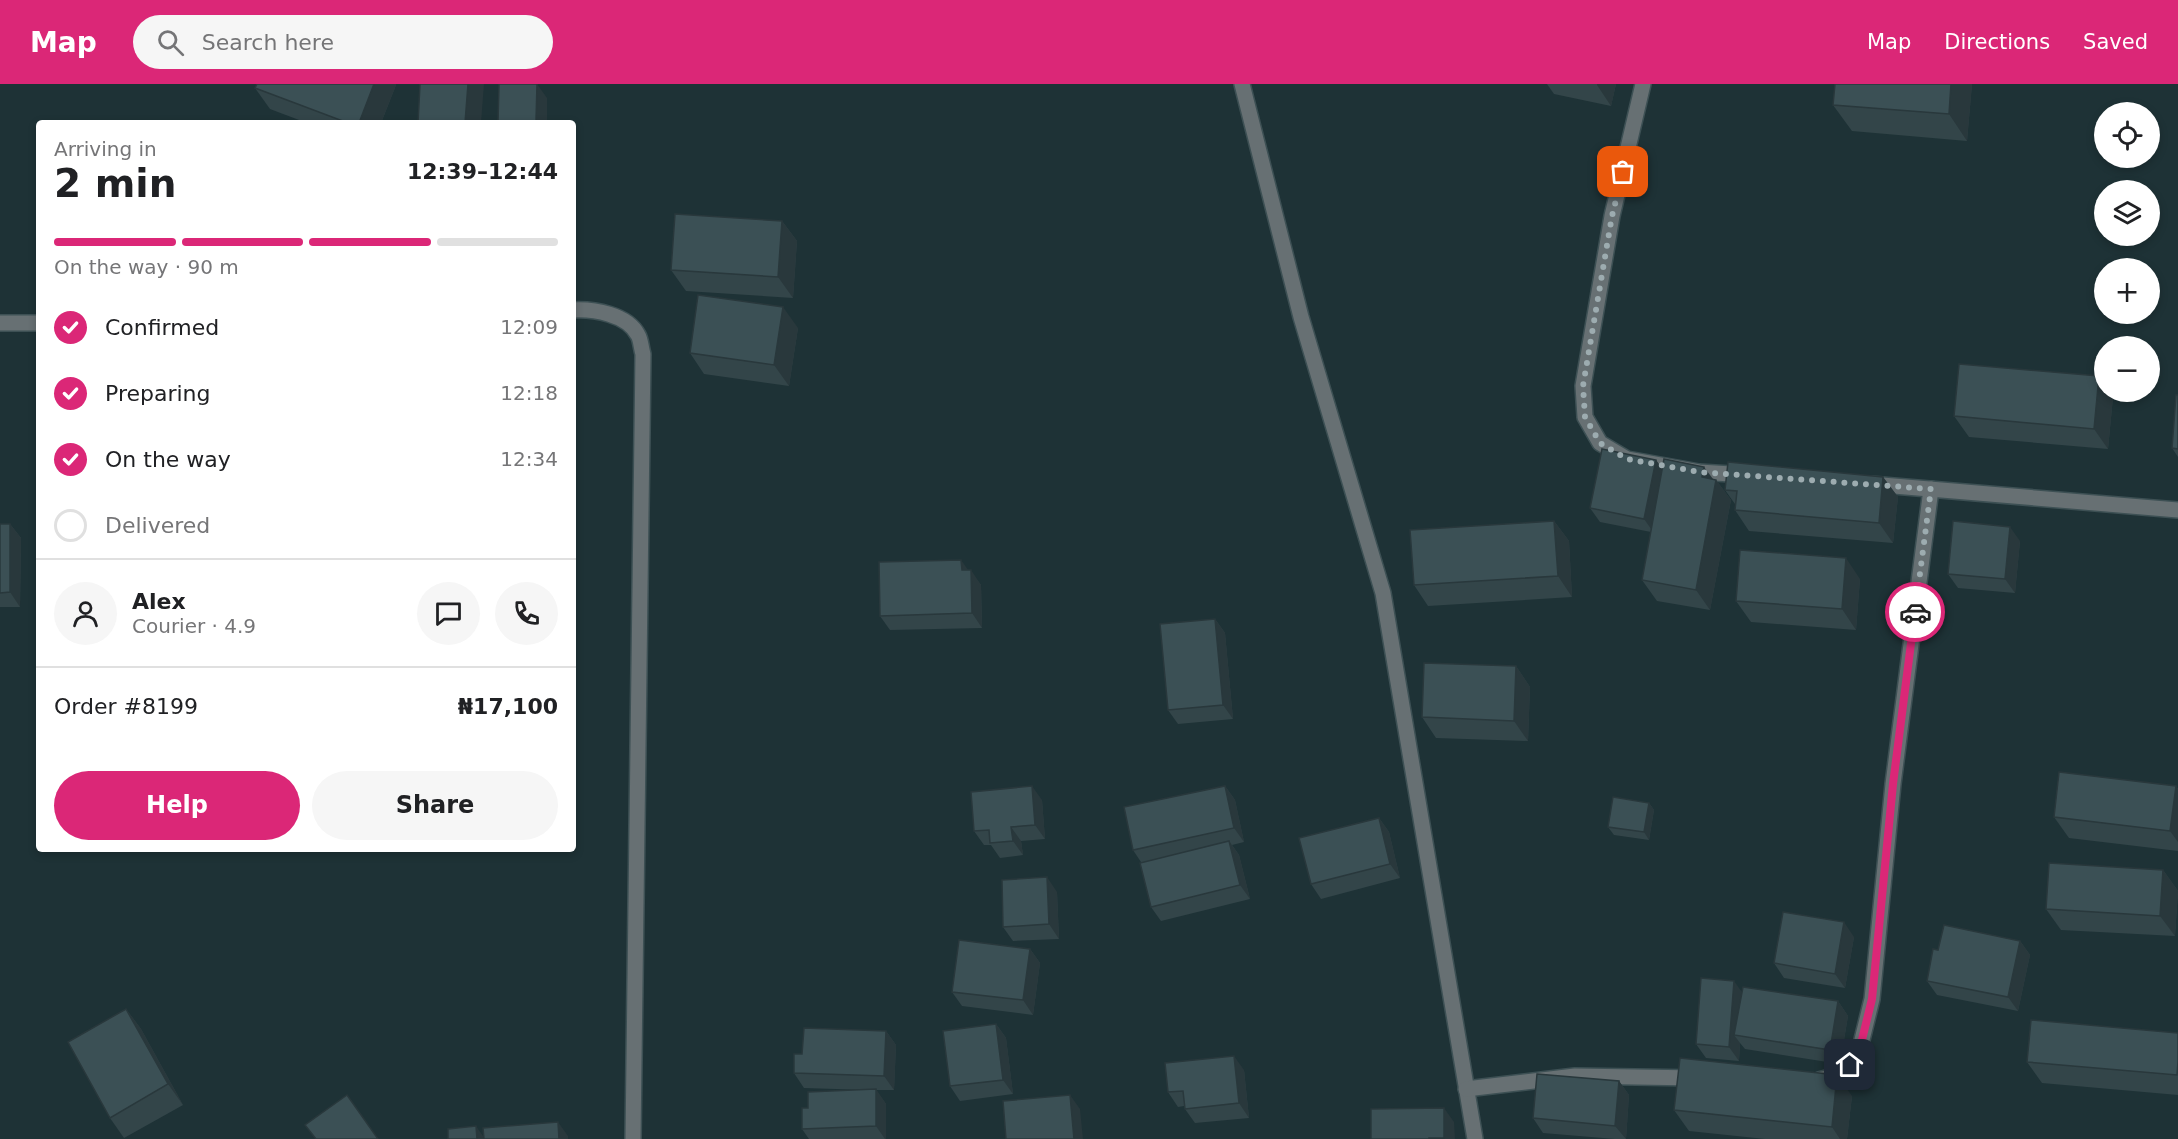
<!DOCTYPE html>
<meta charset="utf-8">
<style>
:root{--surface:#fff;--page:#f6f6f6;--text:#202124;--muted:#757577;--line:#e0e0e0;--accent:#db2777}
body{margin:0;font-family:"DejaVu Sans",sans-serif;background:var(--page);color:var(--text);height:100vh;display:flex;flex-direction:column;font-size:22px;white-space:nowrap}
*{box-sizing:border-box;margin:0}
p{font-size:20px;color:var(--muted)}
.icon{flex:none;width:33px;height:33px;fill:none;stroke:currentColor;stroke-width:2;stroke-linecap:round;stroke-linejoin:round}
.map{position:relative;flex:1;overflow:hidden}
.details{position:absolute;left:36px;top:36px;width:540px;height:732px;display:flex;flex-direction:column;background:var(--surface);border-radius:6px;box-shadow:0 3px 9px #0003}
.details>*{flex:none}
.controls{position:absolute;left:2094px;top:18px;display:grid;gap:12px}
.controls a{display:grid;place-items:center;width:66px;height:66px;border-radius:50%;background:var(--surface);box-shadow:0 3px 9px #0003;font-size:30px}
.pin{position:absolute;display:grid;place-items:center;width:51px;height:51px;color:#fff;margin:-26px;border-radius:12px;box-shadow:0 3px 9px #0006}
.courier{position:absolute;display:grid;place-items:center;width:60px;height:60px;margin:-30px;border:4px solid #db2777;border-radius:50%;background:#fff;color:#222;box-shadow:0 2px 8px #0007}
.headline em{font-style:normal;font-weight:700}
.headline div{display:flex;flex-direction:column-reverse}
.headline{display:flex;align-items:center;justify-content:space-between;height:102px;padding:0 18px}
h1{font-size:39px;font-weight:700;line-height:45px}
.bar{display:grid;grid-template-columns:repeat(4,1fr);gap:9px 6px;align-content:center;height:72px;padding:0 18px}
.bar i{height:8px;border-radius:4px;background:var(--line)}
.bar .on{background:var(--accent)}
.bar p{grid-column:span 4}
.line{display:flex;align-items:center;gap:15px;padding:0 18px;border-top:2px solid var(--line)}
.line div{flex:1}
.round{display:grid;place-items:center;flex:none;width:63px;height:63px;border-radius:32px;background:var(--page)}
ol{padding:0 18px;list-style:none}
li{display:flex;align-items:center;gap:18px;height:66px}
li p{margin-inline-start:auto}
li .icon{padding:6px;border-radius:50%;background:var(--accent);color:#fff;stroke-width:4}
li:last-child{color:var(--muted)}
li i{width:33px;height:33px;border:3px solid var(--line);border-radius:50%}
.cta{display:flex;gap:12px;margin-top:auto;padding:12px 18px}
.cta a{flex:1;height:69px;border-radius:36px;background:var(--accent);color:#fff;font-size:24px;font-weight:700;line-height:69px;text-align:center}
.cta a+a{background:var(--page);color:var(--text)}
header{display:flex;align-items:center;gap:36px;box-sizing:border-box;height:84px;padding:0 30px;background:var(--accent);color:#fff}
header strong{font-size:28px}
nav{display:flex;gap:33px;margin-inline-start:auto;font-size:21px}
.search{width:420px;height:54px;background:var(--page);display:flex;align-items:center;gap:15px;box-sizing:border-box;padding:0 21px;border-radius:33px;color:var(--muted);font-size:22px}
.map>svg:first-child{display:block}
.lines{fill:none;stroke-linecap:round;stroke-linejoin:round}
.minor-casing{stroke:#3d5054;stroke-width:18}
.minor{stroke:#677073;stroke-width:15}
.wall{fill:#334549}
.shaded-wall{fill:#29383c}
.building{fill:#3b5055;stroke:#29383c;stroke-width:1.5}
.done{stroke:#9dacb0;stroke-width:6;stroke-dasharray:0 10.8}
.route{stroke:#db2777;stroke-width:8}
</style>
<header>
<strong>Map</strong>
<div class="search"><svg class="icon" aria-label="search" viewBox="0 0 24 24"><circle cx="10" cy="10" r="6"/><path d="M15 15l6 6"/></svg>Search here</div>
<nav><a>Map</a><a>Directions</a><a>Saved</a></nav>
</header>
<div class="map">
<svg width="2178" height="1055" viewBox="0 0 2178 1055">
<rect width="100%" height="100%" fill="#1e3236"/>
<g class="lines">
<!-- minor casing -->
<g class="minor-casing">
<g id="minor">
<polyline points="1242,0 1301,233 1383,509 1475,1055"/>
<polyline points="1643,0 1612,132 1583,302 1585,333 1600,359 1627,375 1699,388 1747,391"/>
<path d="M573 226C594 225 627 230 638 251 641 256 641 264 643 270L633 1055"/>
<polyline points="0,239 39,239"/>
<polyline points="1870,400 2178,426"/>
<polyline points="1819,996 1841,990 1858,972 1872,915 1893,700 1931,405"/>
<polyline points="1466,1005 1575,992 1697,994"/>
</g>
</g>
<!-- minor -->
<use href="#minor" class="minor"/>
</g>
<!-- wall -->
<g class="wall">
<polygon points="257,0 395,0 396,1 381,39 307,39 270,25 255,4"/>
<polygon points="1547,0 1616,0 1611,22 1554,10"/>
<polygon points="1835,0 1972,0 1967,57 1852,47 1833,21"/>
<polygon points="547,14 547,39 499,39 498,38"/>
<polygon points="782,137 797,157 793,214 686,207 671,186"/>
<polygon points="798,244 789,302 704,290 690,269"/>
<polygon points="2099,292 2104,301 2104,308 2109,308 2113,313 2108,365 1969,353 1954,332"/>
<polygon points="2178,311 2178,373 2172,364"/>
<polygon points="1656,376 1662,385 1716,396 1731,416 1710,526 1657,517 1642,496 1651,448 1600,438 1590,424"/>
<polygon points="1883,393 1898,413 1893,459 1749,447 1735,426 1735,420 1725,406"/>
<polygon points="1554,437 1569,457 1572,513 1428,522 1414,501"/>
<polygon points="0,440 10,440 21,454 20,523 0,523"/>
<polygon points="2020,457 2015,509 1958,504 1948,490"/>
<polygon points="969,486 981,501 982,544 890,546 880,532"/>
<polygon points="1860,495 1856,546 1751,538 1736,517"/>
<polygon points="1215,535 1225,549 1233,635 1178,640 1168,626"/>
<polygon points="1516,582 1530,603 1528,657 1436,654 1422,633"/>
<polygon points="1225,702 1235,716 1244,758 1232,761 1239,771 1250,815 1161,837 1151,823 1141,778 1133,766"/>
<polygon points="2176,702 2178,705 2178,767 2069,754 2054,733"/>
<polygon points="1042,716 1045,755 1021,757 1023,771 1000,774 991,761 984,761 974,747"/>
<polygon points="1649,719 1654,726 1649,756 1614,751 1608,743"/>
<polygon points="1379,734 1389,748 1400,794 1321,815 1311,800"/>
<polygon points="2163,786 2178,807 2175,852 2061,846 2046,825"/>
<polygon points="1057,808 1059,855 1013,857 1003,843"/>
<polygon points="1854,853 1845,904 1784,894 1774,879"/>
<polygon points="2020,857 2030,871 2018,927 1937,911 1927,897 1938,866"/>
<polygon points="1030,865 1040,879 1033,931 962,922 952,908"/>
<polygon points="1742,908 1838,917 1848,932 1840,980 1745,965 1740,959 1739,977 1706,974 1696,960"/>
<polygon points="126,925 141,945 183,1021 124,1054 110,1034"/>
<polygon points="996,940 1006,954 1013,1010 960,1017 950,1002"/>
<polygon points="886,947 896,961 894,1006 876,1006 886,1020 886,1055 809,1055 802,1045 808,1024 867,1006 804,1004 794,989 802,970"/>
<polygon points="2178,949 2178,1011 2042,999 2027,978"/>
<polygon points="1244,986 1249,1034 1195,1039 1185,1025 1184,1022 1178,1023 1168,1008"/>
<polygon points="1619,997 1629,1011 1626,1055 1615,1055 1543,1049 1533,1034"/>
<polygon points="1852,1012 1847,1055 1765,1055 1689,1047 1674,1026"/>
</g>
<!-- shaded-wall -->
<g class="shaded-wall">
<polygon points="374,0 395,0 396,1 381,39 359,39"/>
<polygon points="468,0 484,0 481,39 465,39"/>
<polygon points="537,0 547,14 547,39 538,39 536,37"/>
<polygon points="1597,0 1616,0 1611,22 1597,1"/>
<polygon points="1951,0 1972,0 1967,57 1949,30"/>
<polygon points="782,137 797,157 793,214 778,193"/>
<polygon points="783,223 798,244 789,302 774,281"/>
<polygon points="2099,292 2104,301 2104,308 2109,308 2113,313 2108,365 2094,345"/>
<polygon points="1656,376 1666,390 1654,449 1644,435"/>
<polygon points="1704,383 1716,399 1716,396 1731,416 1710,526 1696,506 1702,393"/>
<polygon points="1883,393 1898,413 1893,459 1879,439"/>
<polygon points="1554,437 1569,457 1572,513 1558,492"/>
<polygon points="10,440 21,454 20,523 10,508"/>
<polygon points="2010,443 2020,457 2015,509 2005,495"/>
<polygon points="1846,474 1860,495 1856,546 1842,525"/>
<polygon points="961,476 971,490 971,486 981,501 982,544 972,529 962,486"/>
<polygon points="1215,535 1225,549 1233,635 1223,621"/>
<polygon points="1516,582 1530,603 1528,657 1514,637"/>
<polygon points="1032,702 1042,716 1045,755 1035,741"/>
<polygon points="1225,702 1235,716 1244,758 1234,744"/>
<polygon points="2176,702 2178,705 2178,758 2170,747"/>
<polygon points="1649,719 1654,726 1649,756 1644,748"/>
<polygon points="1379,734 1389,748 1400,794 1390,780"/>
<polygon points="1011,743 1021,757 1023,771 1013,757"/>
<polygon points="1229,757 1239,771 1250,815 1240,801"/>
<polygon points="2163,786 2178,807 2175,852 2160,832"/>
<polygon points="1047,793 1057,808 1059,855 1049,840"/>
<polygon points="1844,838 1854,853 1845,904 1835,890"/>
<polygon points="2020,857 2030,871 2018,927 2008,913"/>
<polygon points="1030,865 1040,879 1033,931 1023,916"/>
<polygon points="1734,897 1744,911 1734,951 1740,959 1739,977 1729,963"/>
<polygon points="1838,917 1848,932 1840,980 1830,966"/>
<polygon points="126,925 141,945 183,1021 168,1000"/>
<polygon points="996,940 1006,954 1013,1010 1003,996"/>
<polygon points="886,947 896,961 894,1006 884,992"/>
<polygon points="1234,972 1244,986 1249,1034 1239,1019"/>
<polygon points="1837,991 1852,1012 1847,1055 1840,1055 1832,1043"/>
<polygon points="1619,997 1629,1011 1626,1055 1615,1042"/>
<polygon points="876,1005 886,1020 886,1055 885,1055 876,1042"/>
<polygon points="1070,1011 1080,1025 1083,1055 1074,1055"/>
<polygon points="1444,1024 1454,1038 1455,1055 1445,1055 1444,1054"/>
<polygon points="558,1038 568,1052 568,1055 559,1055"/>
<polygon points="476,1042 485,1055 477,1055"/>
</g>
<!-- building -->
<g class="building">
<polygon points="257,0 374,0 359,39 348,39 255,4"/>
<polygon points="420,0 468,0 465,39 418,39"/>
<polygon points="499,0 537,0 536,37 498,38"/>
<polygon points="1835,0 1951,0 1949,30 1833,21"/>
<polygon points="675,130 782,137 778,193 671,186"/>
<polygon points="698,211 783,223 774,281 690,269"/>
<polygon points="1959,280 2099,292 2094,345 1954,332"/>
<polygon points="2176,311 2178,311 2178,365 2172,364"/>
<polygon points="1602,365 1656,376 1644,435 1590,424"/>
<polygon points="1664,375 1704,383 1702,393 1716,396 1696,506 1642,496"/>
<polygon points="1728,378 1883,393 1879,439 1735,426 1737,407 1725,406"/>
<polygon points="1554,437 1558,492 1414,501 1410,446"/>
<polygon points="1953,437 2010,443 2005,495 1948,490"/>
<polygon points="0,440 10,440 10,508 0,509"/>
<polygon points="1740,466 1846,474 1842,525 1736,517"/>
<polygon points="961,476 962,486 971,486 972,529 880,532 879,478"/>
<polygon points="1215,535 1223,621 1168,626 1160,540"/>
<polygon points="1424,579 1516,582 1514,637 1422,633"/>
<polygon points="2059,688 2176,702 2170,747 2054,733"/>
<polygon points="1032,702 1035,741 1011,743 1013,757 990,759 989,746 974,747 971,708"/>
<polygon points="1225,702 1234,744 1133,766 1124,723"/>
<polygon points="1613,713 1649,719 1644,748 1608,743"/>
<polygon points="1379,734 1390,780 1311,800 1299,754"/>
<polygon points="1229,757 1240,801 1151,823 1140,779"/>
<polygon points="2049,779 2163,786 2160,832 2046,825"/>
<polygon points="1047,793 1049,840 1003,843 1002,796"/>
<polygon points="1783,828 1844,838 1835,890 1774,879"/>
<polygon points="1944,841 2020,857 2008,913 1927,897 1933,865 1938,866"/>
<polygon points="959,856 1030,865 1023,916 952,908"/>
<polygon points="1701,894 1734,897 1729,963 1696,960"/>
<polygon points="1743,903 1838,917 1830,966 1734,951"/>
<polygon points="126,925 168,1000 110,1034 68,958"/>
<polygon points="2031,936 2178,949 2178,978 2177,991 2027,978"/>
<polygon points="996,940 1003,996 950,1002 943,947"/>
<polygon points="804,944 886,947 884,992 794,989 794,970 802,970"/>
<polygon points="1234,972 1239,1019 1185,1025 1183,1007 1168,1008 1165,979"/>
<polygon points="1680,974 1837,991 1832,1043 1674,1026"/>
<polygon points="1537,990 1619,997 1615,1042 1533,1034"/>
<polygon points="876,1005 876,1042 802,1045 802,1024 808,1024 808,1008"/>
<polygon points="347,1011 378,1055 316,1055 305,1041"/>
<polygon points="1070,1011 1074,1055 1006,1055 1003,1017"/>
<polygon points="1444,1024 1444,1054 1429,1054 1429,1055 1371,1055 1371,1025"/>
<polygon points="558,1038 559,1055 484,1055 483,1044"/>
<polygon points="476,1042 477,1055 448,1055 448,1045"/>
</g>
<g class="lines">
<!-- done -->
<polyline class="done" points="1623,88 1612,132 1583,302 1585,333 1600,359 1627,375 1699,388 1931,405 1915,528"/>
<!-- route -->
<polyline class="route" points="1850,981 1858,972 1872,915 1893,700 1915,528"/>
</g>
</svg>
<div class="controls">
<a><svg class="icon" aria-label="locate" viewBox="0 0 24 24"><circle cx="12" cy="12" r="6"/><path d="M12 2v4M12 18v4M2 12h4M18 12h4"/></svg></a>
<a><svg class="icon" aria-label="layers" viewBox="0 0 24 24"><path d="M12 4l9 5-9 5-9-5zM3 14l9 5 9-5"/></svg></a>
<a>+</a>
<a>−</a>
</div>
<div class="pin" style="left:1623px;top:88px;background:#ea580c"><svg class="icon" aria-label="bag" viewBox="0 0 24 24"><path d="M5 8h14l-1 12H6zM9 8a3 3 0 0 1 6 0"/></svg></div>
<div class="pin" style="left:1850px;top:981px;background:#1f2937"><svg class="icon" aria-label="home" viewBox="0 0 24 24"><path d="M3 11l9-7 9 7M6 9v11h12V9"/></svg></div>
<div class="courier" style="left:1915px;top:528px"><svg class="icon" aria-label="car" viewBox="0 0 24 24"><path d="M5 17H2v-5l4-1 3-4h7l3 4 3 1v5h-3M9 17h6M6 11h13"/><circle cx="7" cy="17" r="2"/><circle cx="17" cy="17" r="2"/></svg></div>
<section class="details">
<div class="headline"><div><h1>2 min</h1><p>Arriving in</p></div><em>12:39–12:44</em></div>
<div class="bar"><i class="on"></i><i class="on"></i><i class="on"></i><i></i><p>On the way · 90 m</p></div>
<ol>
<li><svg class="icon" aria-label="check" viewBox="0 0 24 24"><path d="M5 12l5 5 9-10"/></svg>Confirmed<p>12:09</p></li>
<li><svg class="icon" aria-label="check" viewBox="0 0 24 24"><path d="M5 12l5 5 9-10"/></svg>Preparing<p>12:18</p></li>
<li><svg class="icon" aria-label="check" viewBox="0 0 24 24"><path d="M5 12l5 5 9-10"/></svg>On the way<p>12:34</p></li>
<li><i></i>Delivered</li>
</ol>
<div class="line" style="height:108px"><a class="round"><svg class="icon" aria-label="person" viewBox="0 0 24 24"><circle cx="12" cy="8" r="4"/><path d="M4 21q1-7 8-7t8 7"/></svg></a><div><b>Alex</b><p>Courier · 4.9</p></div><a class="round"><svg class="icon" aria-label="chat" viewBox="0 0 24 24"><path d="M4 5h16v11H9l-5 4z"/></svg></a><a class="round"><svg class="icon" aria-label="phone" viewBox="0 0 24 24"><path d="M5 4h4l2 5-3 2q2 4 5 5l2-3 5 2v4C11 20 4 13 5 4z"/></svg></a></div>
<div class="line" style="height:78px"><div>Order #8199</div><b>₦17,100</b></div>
<div class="cta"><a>Help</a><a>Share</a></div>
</section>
</div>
